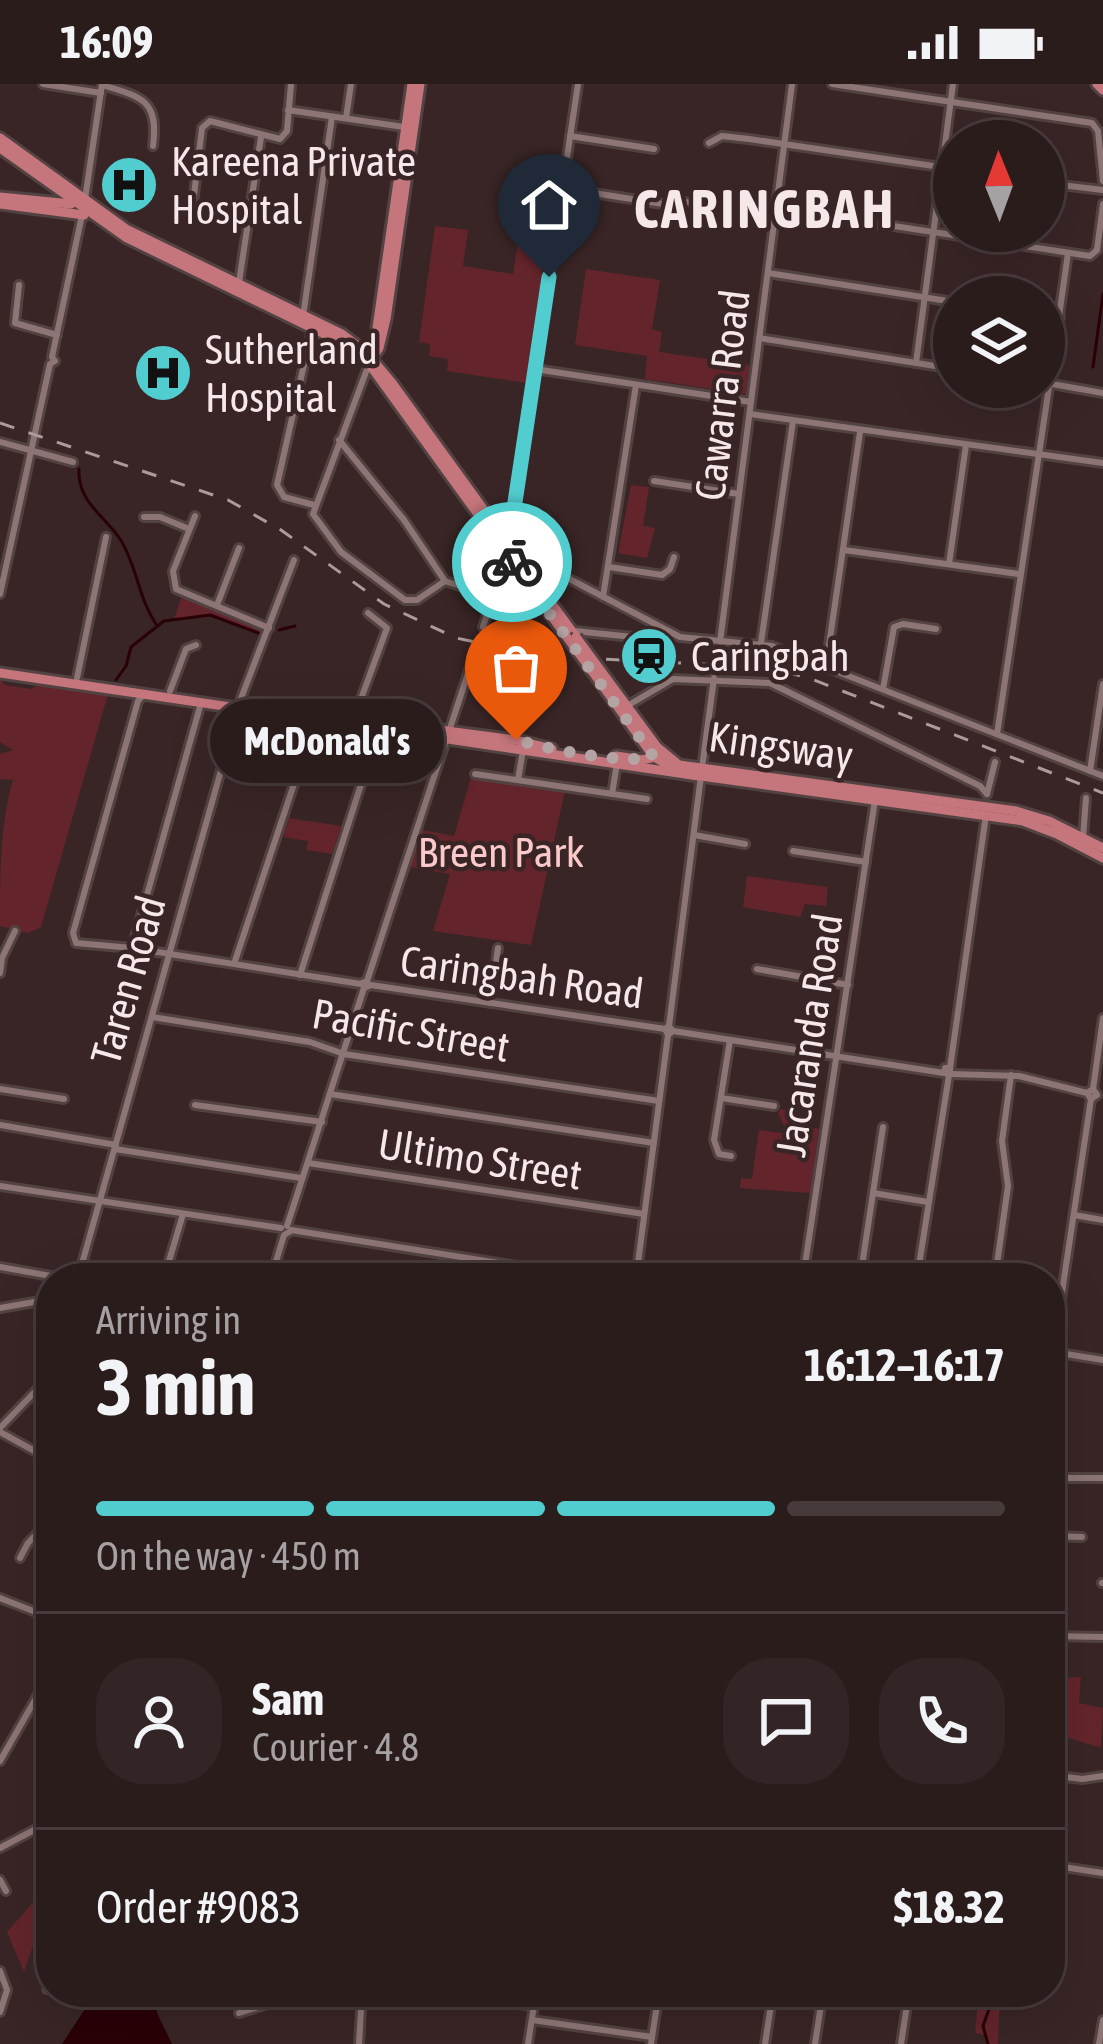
<!DOCTYPE html>
<meta charset="utf-8">
<style>
:root{--surface:#2b1c1c;--page:#332525;--text:#f1f3f6;--muted:#a6a1a3;--line:#473a3b;--accent:#52cdcf}
body{margin:0;font-family:"Asap Condensed",sans-serif;background:var(--page);color:var(--text);height:100vh;display:flex;flex-direction:column;font-size:45px;white-space:nowrap}
*{box-sizing:border-box;margin:0}
p{font-size:39px;color:var(--muted)}
.icon{flex:none;width:66px;height:66px;fill:none;stroke:currentColor;stroke-width:2;stroke-linecap:round;stroke-linejoin:round}
.map{position:relative;flex:1;overflow:hidden}
.details{position:absolute;left:36px;top:1179px;width:1029px;height:744px;display:flex;flex-direction:column;background:var(--surface);border-radius:48px;box-shadow:0 12px 48px #0002,0 0 0 3px var(--line)}
.details>*{flex:none}
.needle{width:78px;rotate:359deg}
.fabs{position:absolute;left:933px;top:36px;display:grid;gap:24px}
.fabs a{display:grid;place-items:center;width:132px;height:132px;border-radius:50%;background:var(--surface);box-shadow:0 12px 48px #0002,0 0 0 3px var(--line);font-size:60px}
.pin{position:absolute;display:grid;place-items:center;width:102px;height:102px;color:#fff;margin:-123px -51px;border-radius:50% 50% 50% 0;rotate:-45deg;box-shadow:0 0 12px #0007}
.pin .icon{rotate:45deg}
.courier{position:absolute;display:grid;place-items:center;width:120px;height:120px;margin:-60px;border:9px solid #52cdcf;border-radius:50%;background:#fff;color:#222;box-shadow:0 3px 15px #0007}
.bubble{position:absolute;height:84px;border-radius:42px;background:var(--surface);box-shadow:0 12px 48px #0002,0 0 0 3px var(--line);font-size:39px;font-weight:700;line-height:84px;text-align:center}
.summary em{font-style:normal;font-weight:700}
.summary div{display:flex;flex-direction:column-reverse}
.summary{display:flex;align-items:center;justify-content:space-between;height:204px;padding:0 60px}
h1{font-size:78px;font-weight:700;line-height:90px}
.bar{display:grid;grid-template-columns:repeat(4,1fr);gap:18px 12px;align-content:center;height:144px;padding:0 60px}
.bar i{height:15px;border-radius:9px;background:var(--line)}
.bar .current{background:var(--accent)}
.bar p{grid-column:span 4}
.line{display:flex;align-items:center;gap:30px;padding:0 60px;border-top:3px solid var(--line)}
.line div{flex:1}
.round{display:grid;place-items:center;flex:none;width:126px;height:126px;border-radius:48px;background:var(--page)}
.status{display:flex;justify-content:space-between;align-items:center;height:84px;padding:0 60px;background:var(--surface);direction:ltr}
.status svg{height:33px;fill:currentColor}
.map>svg:first-child{display:block}
.green{fill:#63252b}
.water{fill:#290107}
.lines{fill:none;stroke-linecap:round;stroke-linejoin:round}
.stream{stroke:#290107;stroke-width:3}
.minor-casing{stroke:#534242;stroke-width:12}
.major-casing{stroke:#534242;stroke-width:15}
.minor{stroke:#8d7575;stroke-width:6}
.major{stroke:#c5767c;stroke-width:9}
.rail{stroke:#ac9b9b;stroke-width:3;stroke-dasharray:15 15;stroke-linecap:butt}
.major-bridge-casing{stroke:#534242;stroke-width:15;stroke-linecap:butt}
.major-bridge{stroke:#c5767c;stroke-width:9}
.done{stroke:#b4a4a4;stroke-width:12;stroke-dasharray:0 21.6}
.route{stroke:#52cdcf;stroke-width:15}
.labels{text-anchor:middle;stroke-width:9;stroke-linejoin:round;paint-order:stroke}
.poi-label{font-size:42px;fill:#f6e8e8;stroke:#392525;text-anchor:start}
.street-label{font-size:42px;fill:#f6e8e8;stroke:#392525}
.park-label{font-size:42px;fill:#fcc9ca;stroke:#392525}
.district-label{font-size:54px;font-weight:bold;letter-spacing:3px;fill:#f6e8e8;stroke:#392525}
</style>
<div class="status"><b>16:09</b><svg viewBox="0 0 49 12"><path d="M0 12V9h3v3zM5 12V6h3v6zM10 12V3h3v9zM15 12V0h3v12zM26 1h20v11H26zM47 4h2v5h-2z"/></svg></div>
<div class="map">
<svg width="1103" height="1960" viewBox="0 0 1103 1960">
<rect width="100%" height="100%" fill="#392525"/>
<!-- green -->
<g class="green">
<polygon points="521,141 548,145 527,299 447,287 448,275 429,272 430,260 419,258 435,142 468,146 463,182 513,190"/>
<polygon points="586,185 660,196 652,245 662,248 659,268 749,281 746,310 645,295 647,272 575,261"/>
<polygon points="631,401 649,403 643,442 655,444 647,474 618,469"/>
<polygon points="183,509 264,542 261,550 210,531 174,535"/>
<path d="M0 595 5 601 32 605 40 599 108 610 41 843 28 849 0 842C0 795 0 739 13 696L0 695V670L13 666 0 658Z"/>
<polygon points="472,690 565,707 531,861 433,847 450,790 410,783 422,746 454,752"/>
<polygon points="289,734 341,742 332,770 306,766 308,757 283,753"/>
<polygon points="747,792 828,803 826,822 805,820 800,833 743,823"/>
<polygon points="781,1025 797,1028 796,1040 819,1045 810,1109 740,1104 741,1094 752,1095 759,1046 788,1050 778,1029"/>
<polygon points="1081,1593 1079,1619 1103,1624 1101,1664 1052,1649 1055,1628 1050,1622 1050,1594"/>
<polygon points="36,1815 51,1817 51,1839 34,1859 24,1888 7,1848"/>
<polygon points="979,1908 1000,1908 998,1960 986,1960 984,1951 975,1949"/>
</g>
<!-- water -->
<polygon class="water" points="105,1908 159,1908 157,1929 172,1960 62,1960 85,1925 100,1920"/>
<g class="lines">
<!-- stream -->
<g class="stream">
<polyline points="1093,283 1103,210"/>
<path d="M79 385C77 419 107 433 122 458 137 484 139 515 156 540"/>
<polyline points="279,546 295,542"/>
<polyline points="116,596 126,582 131,563 164,537 210,531 261,550"/>
<polyline points="988,1960 983,1942 992,1917 988,1908"/>
</g>
<!-- minor casing -->
<g class="minor-casing">
<g id="minor">
<polyline points="43,0 101,9"/>
<polyline points="832,0 1092,39 1098,47 1103,97"/>
<path d="M102 1C142 13 159 16 153 62"/>
<polyline points="288,26 404,43"/>
<polyline points="346,34 351,0"/>
<polyline points="570,52 654,65"/>
<polyline points="709,59 722,52 749,55 954,85"/>
<polyline points="1044,99 1103,106"/>
<polyline points="562,104 663,120 746,114 777,118"/>
<polyline points="85,115 102,0"/>
<polyline points="776,124 1090,172 1097,166 1103,120"/>
<polyline points="249,130 193,119 202,44 210,37 280,55 287,47 291,0"/>
<polyline points="768,189 954,218"/>
<polyline points="239,198 261,53"/>
<polyline points="19,201 15,239 57,251"/>
<polyline points="303,232 332,33"/>
<polyline points="1044,232 1060,234"/>
<polyline points="312,245 277,401 284,413 314,421"/>
<polyline points="759,254 954,285"/>
<polyline points="916,279 953,0"/>
<polyline points="369,280 313,430 341,468 405,516 417,516 445,497"/>
<polyline points="535,285 751,318"/>
<polyline points="1050,296 1068,169"/>
<polyline points="1044,299 1046,299"/>
<polyline points="1052,300 1103,309"/>
<polyline points="750,330 1103,379"/>
<polyline points="339,356 404,436 445,497 481,509"/>
<polyline points="0,358 73,378"/>
<polyline points="654,397 739,410"/>
<polyline points="195,432 173,487 176,505 269,544"/>
<polyline points="144,433 160,433 189,445"/>
<polyline points="509,459 578,0"/>
<polyline points="844,466 1019,490"/>
<polyline points="949,480 966,361"/>
<polyline points="527,483 539,479 680,553 772,562 1103,692"/>
<polyline points="609,483 662,491 670,485 674,473"/>
<polyline points="0,510 50,280 55,277 52,273 82,131"/>
<polyline points="603,513 636,301"/>
<polyline points="217,521 239,464"/>
<polyline points="483,543 506,472"/>
<polyline points="575,547 652,555 661,544"/>
<polyline points="720,558 792,0"/>
<polyline points="761,559 793,337"/>
<polyline points="826,582 860,348"/>
<polyline points="77,594 106,453"/>
<polyline points="883,605 894,543 903,540 936,545"/>
<polyline points="170,607 186,565 196,561"/>
<polyline points="144,610 138,617 73,849 76,859 132,864 361,900"/>
<polyline points="240,617 294,476"/>
<polyline points="627,622 673,595 770,599 980,702 987,710"/>
<polyline points="354,634 387,544 368,529"/>
<polyline points="997,650 1049,303"/>
<polyline points="702,684 714,594"/>
<polyline points="1090,687 1103,600"/>
<polyline points="475,690 647,715"/>
<polyline points="518,696 523,666"/>
<polyline points="612,710 617,679"/>
<polyline points="987,710 995,678"/>
<polyline points="356,716 379,646"/>
<polyline points="694,751 745,760"/>
<polyline points="1083,754 1086,714"/>
<polyline points="793,767 866,778"/>
<polyline points="132,864 201,619"/>
<polyline points="234,880 316,634"/>
<polyline points="757,885 848,901"/>
<polyline points="0,889 2,874 15,847"/>
<polyline points="300,891 356,716 352,729"/>
<polyline points="367,897 362,899 364,904 369,902 367,897 475,568"/>
<polyline points="371,901 665,945"/>
<polyline points="490,919 498,864"/>
<polyline points="152,933 310,958 344,970 659,1017"/>
<polyline points="669,942 701,692"/>
<polyline points="673,947 944,989"/>
<polyline points="730,956 714,1056 719,1070 731,1072"/>
<polygon points="945,984 950,984 950,990 944,989"/>
<polyline points="950,984 986,731"/>
<polyline points="951,990 1019,992 1087,1009 1093,1005 1097,1011 1091,1015 1087,1009"/>
<polyline points="0,1005 64,1015"/>
<polyline points="1093,1005 1103,934"/>
<polyline points="330,1010 654,1059"/>
<polyline points="721,1014 774,1022"/>
<polyline points="195,1021 322,1038"/>
<polyline points="0,1041 116,1061"/>
<polyline points="883,1043 873,1109 928,1118"/>
<polyline points="115,1065 301,1094"/>
<polyline points="308,1079 644,1130"/>
<polyline points="0,1102 281,1144"/>
<polyline points="1074,1131 1103,1136"/>
<polyline points="287,1142 364,904"/>
<polyline points="291,1146 593,1194"/>
<polyline points="863,1175 873,1109"/>
<polyline points="0,1183 62,1194"/>
<polyline points="78,1194 238,626"/>
<polyline points="164,1194 183,1130"/>
<polyline points="271,1194 284,1151 291,1147"/>
<polyline points="636,1194 668,951 673,947 669,942 665,945 668,951"/>
<polyline points="803,1194 875,716"/>
<polyline points="917,1194 949,991"/>
<polyline points="977,1194 991,1188 997,1180 1008,1102 1002,1057 1011,991"/>
<polyline points="0,1224 51,1215"/>
<polyline points="1053,1268 1091,1015"/>
<polyline points="1054,1268 1103,1276"/>
<polyline points="1050,1330 1060,1331"/>
<polyline points="0,1344 51,1291"/>
<polyline points="0,1348 51,1376"/>
<polyline points="1050,1394 1103,1394"/>
<polyline points="1050,1452 1082,1453"/>
<polyline points="20,1474 28,1459 51,1435"/>
<polyline points="1102,1499 1103,1499"/>
<polyline points="0,1514 51,1534"/>
<polyline points="1050,1552 1103,1553"/>
<polyline points="0,1677 51,1588"/>
<polyline points="1050,1691 1082,1695 1103,1692"/>
<polyline points="0,1764 51,1737"/>
<polyline points="1050,1781 1103,1789"/>
<polyline points="0,1796 6,1807"/>
<polyline points="0,1887 7,1906 0,1928"/>
<polyline points="47,1905 51,1900"/>
<polyline points="433,1908 534,1922"/>
<polyline points="239,1929 305,1908"/>
<polyline points="532,1936 652,1953"/>
<polyline points="359,1960 362,1908"/>
<polyline points="528,1960 536,1908"/>
<polyline points="651,1960 659,1908"/>
<polyline points="765,1960 773,1908"/>
<polyline points="815,1960 823,1908"/>
<polyline points="901,1960 909,1908"/>
<polyline points="1099,1960 1103,1936"/>
</g>
</g>
<!-- major casing -->
<g class="major-casing">
<g id="major">
<polyline points="1097,0 1103,6"/>
<polyline points="0,54 126,145 342,250 366,268 392,299 576,553"/>
<polyline points="0,64 127,154 349,262"/>
<polyline points="0,113 71,120"/>
<polyline points="0,120 84,131"/>
<polyline points="376,251 412,0"/>
<polyline points="371,275 379,264 386,235 420,0"/>
<polyline points="370,281 566,552"/>
<polyline points="598,583 657,663 679,681 1016,727 1049,737 1103,764"/>
<polyline points="592,587 653,672 677,687"/>
<polyline points="0,589 699,692"/>
<polyline points="439,646 516,656 552,665"/>
<polyline points="616,672 642,676 664,671"/>
<polyline points="694,691 1023,737 1057,750 1103,774"/>
</g>
</g>
<!-- minor -->
<use href="#minor" class="minor"/>
<!-- major -->
<use href="#major" class="major"/>
<!-- rail -->
<polyline class="rail" points="0,339 228,416 281,446 384,520 456,554 543,572 739,582 804,592 1103,709"/>
<!-- major-bridge casing -->
<g class="major-bridge-casing">
<g id="major-bridge">
<polyline points="566,552 592,587"/>
<polyline points="576,553 598,583"/>
</g>
</g>
<!-- major-bridge -->
<use href="#major-bridge" class="major-bridge"/>
</g>
<g class="lines">
<!-- done -->
<path class="done" d="M512 478 653 672C627 682 546 664 516 656"/>
<!-- route -->
<polyline class="route" points="512,478 507,471 549,193"/>
</g>
<!-- icons -->
<defs>
<g id="hospital-disc" transform="scale(3)"><circle r="9.5" fill="#52cdcf" stroke="#392525"/><path d="M-5-5h3v3.5h4V-5h3V5h-3V1.5h-4V5h-3Z" fill="#111"/></g>
<g id="station-disc" transform="scale(3)"><circle r="9.5" fill="#52cdcf" stroke="#392525"/><path d="M-3-6H3Q5-6 5-4V2Q5 4 3 4L4.5 6H3L1.5 4h-3L-3 6H-4.5L-3 4Q-5 4-5 2V-4Q-5-6-3-6ZM-3.5-4v3h7v-3ZM-3.5 1v1.5H-2V1ZM2 1v1.5H3.5V1Z" fill="#111"/></g>
</defs>
<g fill-rule="evenodd">
<use href="#hospital-disc" x="129" y="101"/>
<use href="#hospital-disc" x="163" y="289"/>
<use href="#station-disc" x="649" y="572"/>
</g>
<g class="labels">
<!-- poi labels -->
<g class="poi-label">
<text x="171" y="92">Kareena Private<tspan x="171" dy="48">Hospital</tspan></text>
<text x="205" y="280">Sutherland<tspan x="205" dy="48">Hospital</tspan></text>
<text x="691" y="587">Caringbah</text>
</g>
<!-- street labels -->
<g class="street-label">
<text transform="translate(722 311) rotate(-83)" y="15">Cawarra Road</text>
<text transform="translate(781 662) rotate(8)" y="15">Kingsway</text>
<text transform="translate(522 893) rotate(8)" y="15">Caringbah Road</text>
<text transform="translate(128 896) rotate(-74)" y="15">Taren Road</text>
<text transform="translate(411 946) rotate(10)" y="15">Pacific Street</text>
<text transform="translate(809 951) rotate(-81)" y="15">Jacaranda Road</text>
<text transform="translate(480 1075) rotate(9)" y="15">Ultimo Street</text>
</g>
<!-- park labels -->
<g class="park-label">
<text x="501" y="783">Breen Park</text>
</g>
<!-- district labels -->
<g class="district-label">
<text x="765" y="144">CARINGBAH</text>
</g>
</g>
</svg>
<div class="fabs">
<a><svg class="needle" viewBox="-14 -14 28 28"><path d="M0-13l5 13h-10z" fill="#e53935"/><path d="M0 13l5-13h-10z" fill="#a6a1a3"/></svg></a>
<a><svg class="icon" aria-label="layers" viewBox="0 0 24 24"><path d="M12 4l9 5-9 5-9-5zM3 14l9 5 9-5"/></svg></a>
</div>
<div class="pin" style="left:516px;top:656px;background:#ea580c"><svg class="icon" aria-label="bag" viewBox="0 0 24 24"><path d="M5 8h14l-1 12H6zM9 8a3 3 0 0 1 6 0"/></svg></div>
<div class="pin" style="left:549px;top:193px;background:#1f2937"><svg class="icon" aria-label="home" viewBox="0 0 24 24"><path d="M3 11l9-7 9 7M6 9v11h12V9"/></svg></div>
<div class="courier" style="left:512px;top:478px"><svg class="icon" aria-label="bike" viewBox="0 0 24 24"><circle cx="6" cy="16" r="4"/><circle cx="18" cy="16" r="4"/><path d="M6 16l4-8h5l3 8M10 8l3 8H6M13 5h3"/></svg></div>
<div class="bubble" style="left:210px;top:615px;width:234px">McDonald's</div>
<section class="details">
<div class="summary"><div><h1>3 min</h1><p>Arriving in</p></div><em>16:12–16:17</em></div>
<div class="bar"><i class="current"></i><i class="current"></i><i class="current"></i><i></i><p>On the way · 450 m</p></div>
<div class="line" style="height:216px"><a class="round"><svg class="icon" aria-label="person" viewBox="0 0 24 24"><circle cx="12" cy="8" r="4"/><path d="M4 21q1-7 8-7t8 7"/></svg></a><div><b>Sam</b><p>Courier · 4.8</p></div><a class="round"><svg class="icon" aria-label="chat" viewBox="0 0 24 24"><path d="M4 5h16v11H9l-5 4z"/></svg></a><a class="round"><svg class="icon" aria-label="phone" viewBox="0 0 24 24"><path d="M5 4h4l2 5-3 2q2 4 5 5l2-3 5 2v4C11 20 4 13 5 4z"/></svg></a></div>
<div class="line" style="height:156px"><div>Order #9083</div><b>$18.32</b></div>
</section>
</div>
